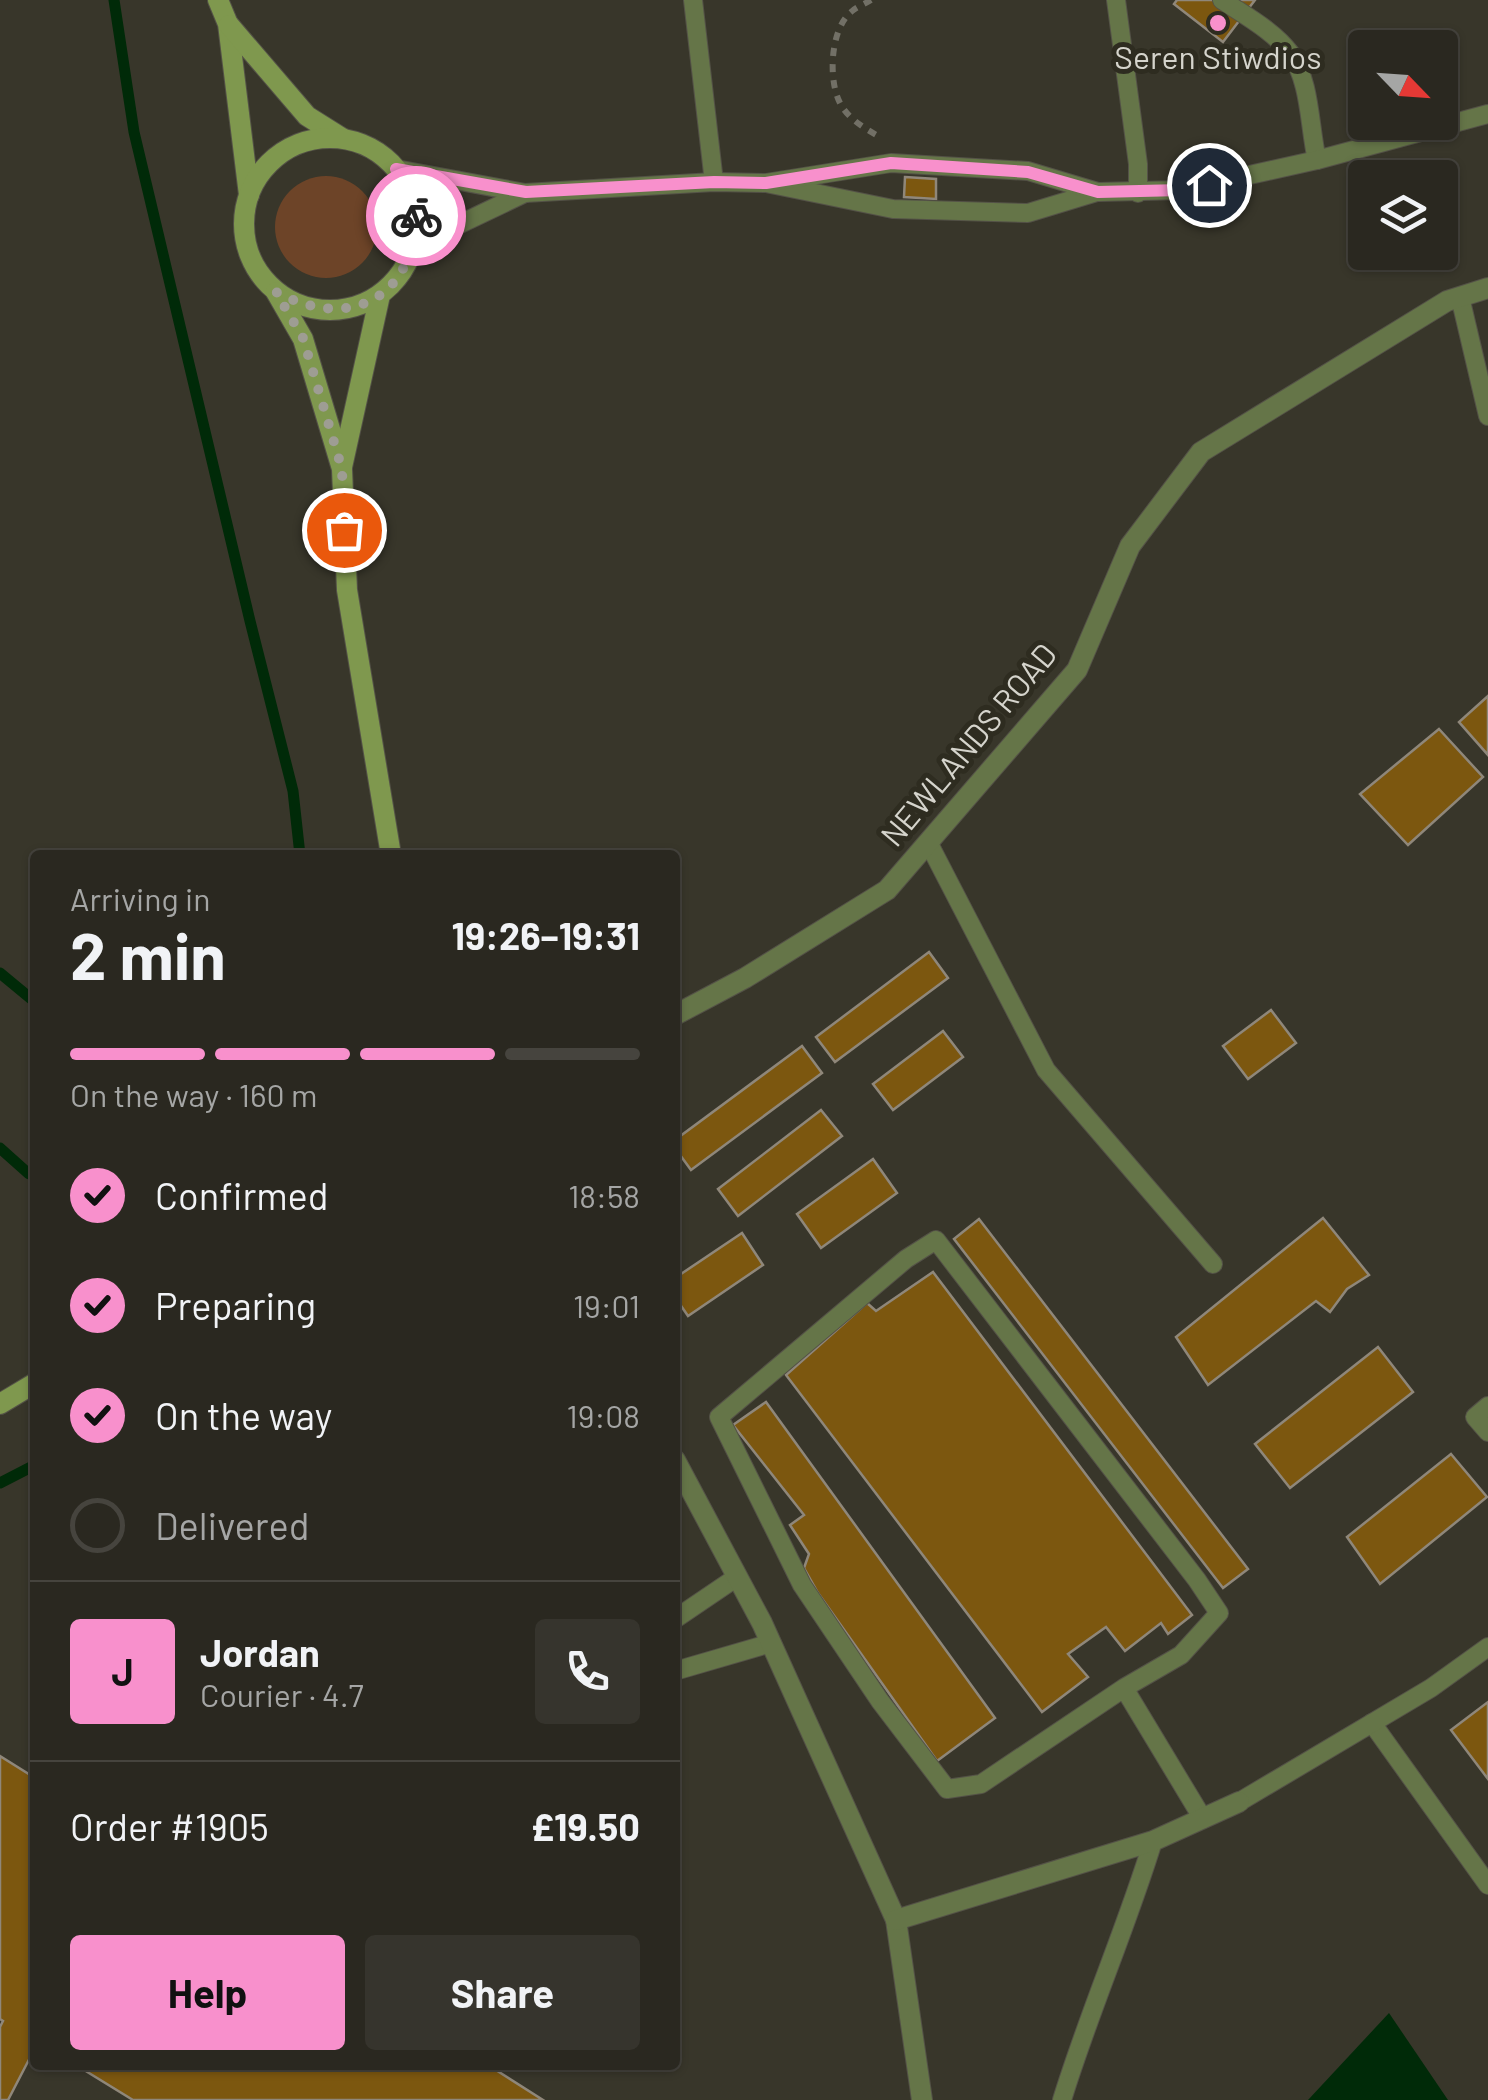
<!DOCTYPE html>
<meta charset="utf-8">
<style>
:root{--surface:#2a2820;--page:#36342d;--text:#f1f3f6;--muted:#a5a6a5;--line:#46443e;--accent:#f890cc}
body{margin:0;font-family:Barlow,sans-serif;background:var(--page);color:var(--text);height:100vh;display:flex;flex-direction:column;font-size:38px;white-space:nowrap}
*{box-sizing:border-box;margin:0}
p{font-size:32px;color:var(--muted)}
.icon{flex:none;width:55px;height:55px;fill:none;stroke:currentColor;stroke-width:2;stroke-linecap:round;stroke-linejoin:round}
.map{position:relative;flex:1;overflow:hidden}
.panel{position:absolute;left:30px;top:850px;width:650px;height:1220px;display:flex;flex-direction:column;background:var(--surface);border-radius:10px;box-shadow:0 2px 8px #0004,0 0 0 2px var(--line)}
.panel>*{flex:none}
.needle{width:65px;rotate:115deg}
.buttons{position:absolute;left:1348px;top:30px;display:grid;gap:20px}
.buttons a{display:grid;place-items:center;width:110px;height:110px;border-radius:10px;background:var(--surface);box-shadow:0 2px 8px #0004,0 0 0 2px var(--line);font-size:50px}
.pin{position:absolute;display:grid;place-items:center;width:85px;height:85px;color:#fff;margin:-42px;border:5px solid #fff;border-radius:50%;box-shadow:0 2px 10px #0007}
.courier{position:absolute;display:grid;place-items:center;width:100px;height:100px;margin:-50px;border:8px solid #f890cc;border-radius:50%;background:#fff;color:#222;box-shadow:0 2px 12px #0007}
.summary em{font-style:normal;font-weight:700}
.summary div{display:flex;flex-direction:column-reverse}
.summary{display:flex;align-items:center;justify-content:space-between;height:170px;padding:0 40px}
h1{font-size:65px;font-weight:700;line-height:75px}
.bar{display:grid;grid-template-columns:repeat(4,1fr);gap:15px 10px;align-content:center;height:120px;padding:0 40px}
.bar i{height:12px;border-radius:8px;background:var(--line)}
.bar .on{background:var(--accent)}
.bar p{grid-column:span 4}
.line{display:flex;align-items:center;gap:25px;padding:0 40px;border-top:2px solid var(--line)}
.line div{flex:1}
.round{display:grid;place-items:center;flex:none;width:105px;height:105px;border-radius:10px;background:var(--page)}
ol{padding:0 40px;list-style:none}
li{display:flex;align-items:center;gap:30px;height:110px}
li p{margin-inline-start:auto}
li .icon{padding:10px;border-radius:50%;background:var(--accent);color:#111;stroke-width:4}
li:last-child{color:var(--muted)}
li i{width:55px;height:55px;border:5px solid var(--line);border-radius:50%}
.cta{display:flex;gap:20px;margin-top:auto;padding:20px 40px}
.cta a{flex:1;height:115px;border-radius:10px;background:var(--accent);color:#111;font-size:40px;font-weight:700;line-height:115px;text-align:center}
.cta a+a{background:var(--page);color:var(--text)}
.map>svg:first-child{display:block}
.green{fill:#6d4428}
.water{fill:#002a08}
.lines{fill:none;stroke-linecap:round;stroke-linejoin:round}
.stream{stroke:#002a08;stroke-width:11}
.building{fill:#7c570f;stroke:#8f877a;stroke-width:2.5}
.lane-casing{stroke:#545247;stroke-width:20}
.street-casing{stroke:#545247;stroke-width:22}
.secondary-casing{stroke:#545247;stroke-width:22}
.path{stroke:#727066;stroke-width:6;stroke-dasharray:8 8;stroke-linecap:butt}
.lane{stroke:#657548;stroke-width:18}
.street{stroke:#657548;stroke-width:20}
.secondary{stroke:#7f984e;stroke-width:20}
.done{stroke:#9e9d93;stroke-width:10;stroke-dasharray:0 18}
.route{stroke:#f890cc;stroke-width:12}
.poi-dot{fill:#f890cc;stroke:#2e2c20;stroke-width:4}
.labels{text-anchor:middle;stroke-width:10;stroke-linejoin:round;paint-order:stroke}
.poi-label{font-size:32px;fill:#d5d4cc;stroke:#2e2c20}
.street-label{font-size:32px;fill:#d5d4cc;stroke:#2e2c20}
</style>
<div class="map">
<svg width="1488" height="2100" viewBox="0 0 1488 2100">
<rect width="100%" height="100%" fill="#38362a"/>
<!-- green -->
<circle class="green" cx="326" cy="227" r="51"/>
<!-- water -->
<polygon class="water" points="1389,2013 1448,2100 1308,2100"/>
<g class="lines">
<!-- stream -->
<g class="stream">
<polyline points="114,0 134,132 250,621 293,791 300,855"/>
<polyline points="0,973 35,1002"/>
<polyline points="0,1148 29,1174 35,1172"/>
<polyline points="0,1483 35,1465"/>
</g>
</g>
<!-- building -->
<g class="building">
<polygon points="1177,0 1255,0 1223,42 1174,4"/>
<polygon points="905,177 936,179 936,199 904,197"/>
<polygon points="1488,696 1488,755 1459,722"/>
<polygon points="1439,729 1483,777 1408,845 1360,794"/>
<polygon points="929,952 948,978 835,1062 816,1037"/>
<polygon points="1271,1010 1296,1043 1248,1079 1223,1046"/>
<polygon points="943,1031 963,1057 893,1110 873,1084"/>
<polygon points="802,1046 822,1073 691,1170 675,1148 675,1140"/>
<polygon points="821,1110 842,1136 738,1216 718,1189"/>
<polygon points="873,1159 897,1193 821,1248 797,1214"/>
<polygon points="1323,1218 1369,1275 1347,1289 1330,1312 1316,1301 1208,1385 1176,1337"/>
<polygon points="979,1219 1248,1569 1223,1588 954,1239"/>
<polygon points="742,1233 763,1265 688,1316 675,1297 675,1278"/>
<polygon points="933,1272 1192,1615 1168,1634 1161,1623 1125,1651 1106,1627 1068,1654 1088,1677 1042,1712 786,1375 867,1303 876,1311"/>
<polygon points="1378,1347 1413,1392 1290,1488 1255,1444"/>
<polygon points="766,1402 995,1718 937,1761 818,1593 804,1568 809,1554 790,1525 804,1515 733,1425"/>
<polygon points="1451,1454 1487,1497 1380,1584 1347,1537"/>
<polygon points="1488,1702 1488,1779 1451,1730"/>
<polygon points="0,1756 35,1778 35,2048 8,2100 0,2100 0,2027 3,2021 0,2019"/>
<polygon points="76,2065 488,2065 543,2100 133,2100"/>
</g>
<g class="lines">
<!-- lane casing -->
<g class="lane-casing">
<g id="lane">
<polyline points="693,0 714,182"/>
<polyline points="1116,0 1138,164 1138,193"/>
<path d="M1222 0C1244 15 1274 31 1290 53 1311 82 1309 126 1317 160"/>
<polyline points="396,169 525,193 714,182 766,183 893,209 1028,213 1097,192"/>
<polyline points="766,183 891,163 1028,171 1098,192 1182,190 1317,160 1488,114"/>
<polyline points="414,246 525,193"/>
<polyline points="1460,297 1488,416"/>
<polyline points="928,842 1046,1070 1213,1264"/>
<polyline points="1488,1406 1475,1417 1488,1432"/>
<polyline points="675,1619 737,1577"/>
<polyline points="675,1671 771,1643"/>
<polyline points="1124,1688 1181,1655 1219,1613 1197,1580 936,1240 906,1259 719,1417 802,1585 880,1701 947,1789 981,1784 1124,1688 1203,1819"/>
<polyline points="1372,1723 1488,1885"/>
<polyline points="1239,1802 1431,1688 1488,1647"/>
<path d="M1062 2100C1089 2012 1126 1929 1153 1841"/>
</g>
</g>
<!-- street casing -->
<g class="street-casing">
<g id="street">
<polyline points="675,1015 745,978 887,890 1077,670 1130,546 1201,452 1447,301 1488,288"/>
<polyline points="675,1460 762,1623 896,1920 922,2100"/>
<polyline points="896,1920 1153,1841 1239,1802"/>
</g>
</g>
<!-- secondary casing -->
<g class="secondary-casing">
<g id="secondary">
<polyline points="218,0 228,24 249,195"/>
<polyline points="229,25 307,116 342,138"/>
<circle cx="330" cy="224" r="86"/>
<polyline points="276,292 303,339 342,469 347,590 391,855"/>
<polyline points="342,467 380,295"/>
<polyline points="0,1404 35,1383"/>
</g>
</g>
<!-- path -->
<path class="path" d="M871 0C865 4 856 7 851 12 830 30 828 80 840 103 848 119 867 130 882 138"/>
<!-- lane -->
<use href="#lane" class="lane"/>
<!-- street -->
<use href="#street" class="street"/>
<!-- secondary -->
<use href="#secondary" class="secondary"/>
</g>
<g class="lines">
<!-- done -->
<path class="done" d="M344 530 342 469 303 338 276 292C348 331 413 300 416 216"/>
<!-- route -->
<polyline class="route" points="416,216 408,188 396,169 526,192 714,182 766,183 891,163 1028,172 1098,192 1182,190 1209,185"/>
</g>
<!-- markers -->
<circle class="poi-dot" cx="1218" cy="23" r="10"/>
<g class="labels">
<!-- poi labels -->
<g class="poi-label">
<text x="1218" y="69">Seren Stiwdios</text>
</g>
<!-- street labels -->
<g class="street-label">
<text transform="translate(969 745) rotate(-50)" y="11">NEWLANDS ROAD</text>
</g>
</g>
</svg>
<div class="buttons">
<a><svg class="needle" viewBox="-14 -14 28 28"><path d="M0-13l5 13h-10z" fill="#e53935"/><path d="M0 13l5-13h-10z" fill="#a5a6a5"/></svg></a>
<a><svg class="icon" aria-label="layers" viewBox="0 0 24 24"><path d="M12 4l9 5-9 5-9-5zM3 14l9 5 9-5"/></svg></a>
</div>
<div class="pin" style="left:344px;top:530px;background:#ea580c"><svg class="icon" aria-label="bag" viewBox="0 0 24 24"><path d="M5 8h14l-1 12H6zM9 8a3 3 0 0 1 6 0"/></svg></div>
<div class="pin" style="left:1209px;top:185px;background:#1f2937"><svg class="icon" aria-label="home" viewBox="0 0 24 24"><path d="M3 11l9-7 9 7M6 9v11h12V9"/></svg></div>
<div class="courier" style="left:416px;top:216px"><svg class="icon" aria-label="bike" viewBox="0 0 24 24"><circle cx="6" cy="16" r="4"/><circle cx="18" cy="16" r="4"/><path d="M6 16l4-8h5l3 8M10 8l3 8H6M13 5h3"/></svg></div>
<section class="panel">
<div class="summary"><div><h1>2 min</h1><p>Arriving in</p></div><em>19:26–19:31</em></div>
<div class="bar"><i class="on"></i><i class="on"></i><i class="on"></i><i></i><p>On the way · 160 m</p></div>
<ol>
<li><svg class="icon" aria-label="check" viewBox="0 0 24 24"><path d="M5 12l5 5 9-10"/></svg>Confirmed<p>18:58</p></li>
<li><svg class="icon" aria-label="check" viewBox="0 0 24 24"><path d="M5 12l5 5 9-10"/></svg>Preparing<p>19:01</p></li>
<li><svg class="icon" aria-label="check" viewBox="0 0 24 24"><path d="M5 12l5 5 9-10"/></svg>On the way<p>19:08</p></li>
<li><i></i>Delivered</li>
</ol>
<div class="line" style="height:180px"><b class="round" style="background:var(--accent);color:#111">J</b><div><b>Jordan</b><p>Courier · 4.7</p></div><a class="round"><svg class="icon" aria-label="phone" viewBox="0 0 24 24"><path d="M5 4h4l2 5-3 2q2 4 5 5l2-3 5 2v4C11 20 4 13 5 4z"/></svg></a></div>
<div class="line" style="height:130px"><div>Order #1905</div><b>£19.50</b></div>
<div class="cta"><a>Help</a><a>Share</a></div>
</section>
</div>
